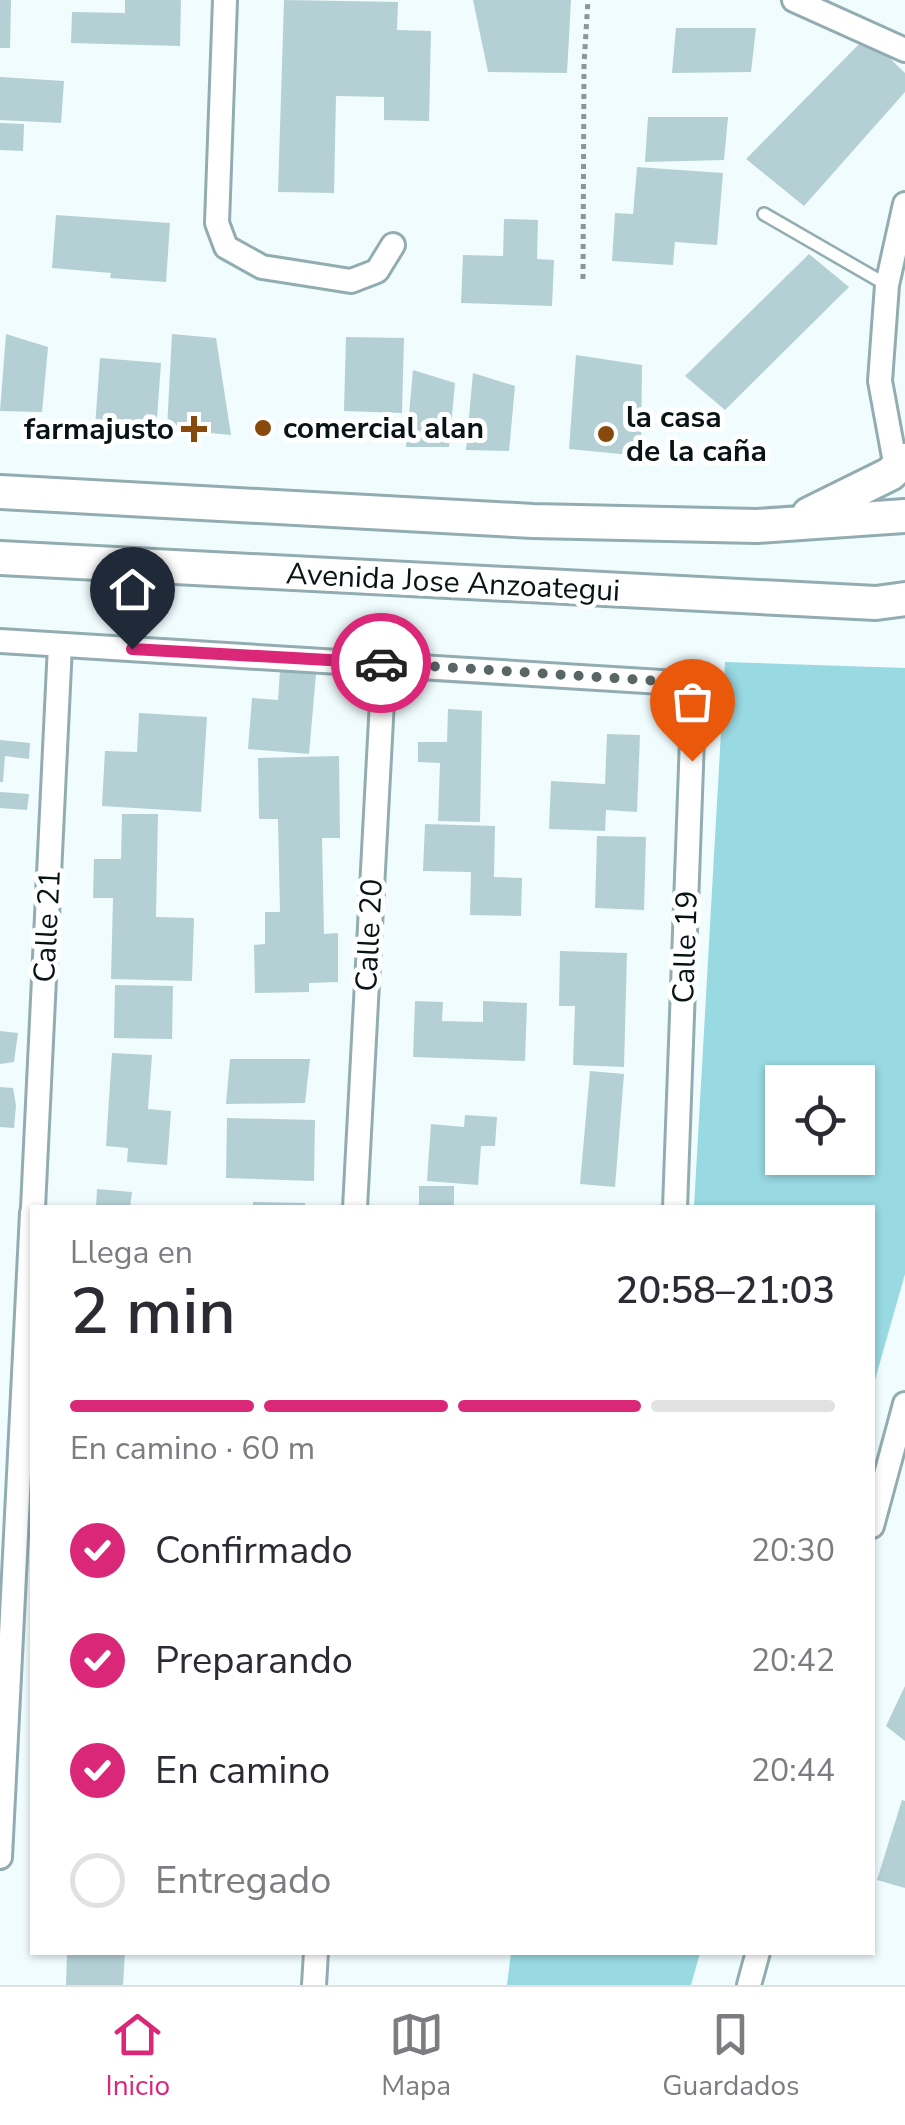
<!DOCTYPE html>
<html lang="es">
<meta charset="utf-8">
<style>
:root{--surface:#fff;--page:#f7f7f7;--text:#2b2b33;--muted:#7c7c81;--line:#e1e1e2;--accent:#db2777}
body{margin:0;font-family:"Nunito Sans",sans-serif;background:var(--page);color:var(--text);height:100vh;display:flex;flex-direction:column;font-size:38px;white-space:nowrap}
*{box-sizing:border-box;margin:0}
p{font-size:32px;color:var(--muted)}
.icon{flex:none;width:55px;height:55px;fill:none;stroke:currentColor;stroke-width:2;stroke-linecap:round;stroke-linejoin:round}
.map{position:relative;flex:1;overflow:hidden}
.panel{position:absolute;left:30px;top:1205px;width:845px;height:750px;display:flex;flex-direction:column;background:var(--surface);border-radius:0px;box-shadow:0 2px 8px #0004}
.panel>*{flex:none}
.buttons{position:absolute;left:765px;top:1065px;display:grid;gap:20px}
.buttons a{display:grid;place-items:center;width:110px;height:110px;border-radius:0px;background:var(--surface);box-shadow:0 2px 8px #0004;font-size:50px}
.pin{position:absolute;display:grid;place-items:center;width:85px;height:85px;color:#fff;margin:-102px -42px;border-radius:50% 50% 50% 0;rotate:-45deg;box-shadow:0 0 10px #0007}
.pin .icon{rotate:45deg}
.courier{position:absolute;display:grid;place-items:center;width:100px;height:100px;margin:-50px;border:8px solid #db2777;border-radius:50%;background:#fff;color:#222;box-shadow:0 2px 12px #0007}
.summary em{font-style:normal;font-weight:600}
.summary div{display:flex;flex-direction:column-reverse}
.summary{display:flex;align-items:center;justify-content:space-between;height:170px;padding:0 40px}
h1{font-size:65px;font-weight:600;line-height:75px}
.bar{display:grid;grid-template-columns:repeat(4,1fr);gap:15px 10px;align-content:center;height:120px;padding:0 40px}
.bar i{height:12px;border-radius:8px;background:var(--line)}
.bar .current{background:var(--accent)}
.bar p{grid-column:span 4}
ol{padding:0 40px;list-style:none}
li{display:flex;align-items:center;gap:30px;height:110px}
li p{margin-inline-start:auto}
li .icon{padding:10px;border-radius:50%;background:var(--accent);color:#fff;stroke-width:4}
li:last-child{color:var(--muted)}
li i{width:55px;height:55px;border:5px solid var(--line);border-radius:50%}
.tabs{display:flex;justify-content:space-around;align-items:center;height:140px;border-top:2px solid var(--line);background:var(--surface);font-size:28px;color:var(--muted)}
.tabs a{display:grid;justify-items:center;gap:5px}
.tabs .current{color:var(--accent)}
.map>svg:first-child{display:block}
.green{fill:#99d9e2;fill-rule:evenodd}
.building{fill:#b4d0d5}
.lines{fill:none;stroke-linecap:round;stroke-linejoin:round}
.lane-casing{stroke:#92adb1;stroke-width:16}
.street-casing{stroke:#92adb1;stroke-width:28}
.secondary-casing{stroke:#92adb1;stroke-width:38}
.path{stroke:#8b9697;stroke-width:5;stroke-dasharray:5 5;stroke-linecap:butt}
.lane{stroke:#fff;stroke-width:11}
.street{stroke:#fff;stroke-width:22}
.secondary{stroke:#fff;stroke-width:32}
.done{stroke:#5a6566;stroke-width:10;stroke-dasharray:0 18}
.route{stroke:#db2777;stroke-width:12}
.poi-dot{fill:#87490c;stroke:#fff;stroke-width:4}
.labels{text-anchor:middle;stroke-width:10;stroke-linejoin:round;paint-order:stroke}
.poi-label{font-size:30px;font-weight:bold;fill:#081314;stroke:#fff;text-anchor:start}
.street-label{font-size:30px;fill:#081314;stroke:#fff}
</style>
<div class="map">
<svg width="905" height="1985" viewBox="0 0 905 1985">
<rect width="100%" height="100%" fill="#f1fcfe"/>
<!-- green -->
<g class="green">
<path d="M725 662 905 668V1274L873 1387 872 1208 694 1207ZM858 1082V1158H782V1082Z"/>
<polygon points="511,1953 511,1952 700,1953 691,1985 507,1985"/>
</g>
<!-- building -->
<g class="building">
<polygon points="0,0 11,0 10,48 0,48"/>
<polygon points="125,0 181,0 180,46 71,43 72,12 125,13"/>
<polygon points="284,0 398,2 397,30 431,31 429,121 384,120 384,97 336,96 334,193 278,192"/>
<polygon points="473,0 571,0 567,73 488,72"/>
<polygon points="676,28 756,28 751,72 672,73"/>
<polygon points="867,36 905,73 905,92 804,206 746,159"/>
<polygon points="0,77 64,81 61,123 0,120"/>
<polygon points="648,117 728,117 724,160 645,162"/>
<polygon points="0,123 24,124 23,151 0,150"/>
<polygon points="637,167 723,173 717,245 675,242 673,265 612,261 615,213 633,214"/>
<polygon points="56,215 170,223 166,282 110,278 111,273 52,268"/>
<polygon points="504,219 538,220 537,259 554,260 552,306 461,303 463,255 503,256"/>
<polygon points="809,254 849,287 725,410 685,376"/>
<polygon points="6,334 48,347 42,412 0,411"/>
<polygon points="172,334 216,338 231,435 167,429"/>
<polygon points="346,337 404,338 402,413 344,411"/>
<polygon points="576,355 642,365 641,456 569,449"/>
<polygon points="100,358 161,363 156,432 95,427"/>
<polygon points="413,370 455,383 449,447 406,447"/>
<polygon points="473,373 515,386 509,451 466,450"/>
<polygon points="280,671 316,674 309,754 248,749 252,698 278,700"/>
<polygon points="448,709 482,711 480,822 438,821 440,763 418,762 418,742 447,742"/>
<polygon points="139,713 207,717 201,812 102,806 105,751 137,752"/>
<polygon points="607,734 640,735 637,812 606,810 605,831 549,829 551,781 605,784"/>
<polygon points="0,740 30,743 29,759 5,756 3,782 0,782"/>
<polygon points="339,756 340,838 322,838 324,934 338,933 338,982 309,983 309,992 255,993 254,945 265,944 265,912 280,912 278,819 259,819 258,758"/>
<polygon points="0,792 29,794 27,810 0,808"/>
<polygon points="122,814 158,814 156,917 194,918 192,981 111,979 113,898 93,898 94,859 121,859"/>
<polygon points="425,824 495,826 494,877 522,878 521,916 470,915 471,872 423,871"/>
<polygon points="597,836 646,837 644,910 595,908"/>
<polygon points="560,951 627,953 624,1067 573,1065 575,1006 559,1006"/>
<polygon points="115,985 173,986 172,1039 114,1038"/>
<polygon points="415,1001 443,1002 442,1021 483,1022 483,1001 527,1003 525,1061 413,1057"/>
<polygon points="0,1031 18,1033 14,1062 0,1064"/>
<polygon points="112,1053 152,1055 148,1109 171,1111 167,1165 127,1162 128,1148 106,1146"/>
<polygon points="230,1059 310,1059 305,1103 226,1104"/>
<polygon points="590,1071 624,1074 615,1187 580,1184"/>
<polygon points="0,1087 13,1088 16,1106 14,1128 0,1127"/>
<polygon points="465,1115 497,1117 495,1146 481,1146 478,1185 427,1181 431,1124 464,1127"/>
<polygon points="227,1118 315,1120 314,1181 226,1178"/>
<rect x="419" y="1186" width="35" height="22"/>
<polygon points="97,1189 132,1192 130,1208 96,1208"/>
<polygon points="253,1202 305,1203 305,1208 253,1208"/>
<polygon points="905,1686 905,1741 886,1726"/>
<polygon points="902,1800 905,1801 905,1888 877,1880"/>
<polygon points="67,1952 125,1952 123,1985 66,1985"/>
</g>
<g class="lines">
<!-- lane casing -->
<g class="lane-casing">
<polyline id="lane" points="764,214 887,285"/>
</g>
<!-- street casing -->
<g class="street-casing">
<g id="street">
<polyline points="225,0 217,223 226,247 262,267 351,281 377,271 393,245"/>
<polyline points="794,0 905,50"/>
<polyline points="896,468 880,381 887,285 905,204"/>
<polyline points="0,641 694,684 675,1208"/>
<polyline points="33,1208 60,645"/>
<polyline points="355,1208 384,663"/>
<polyline points="872,1526 905,1404"/>
<polyline points="0,1857 32,1213"/>
<polyline points="314,1985 316,1952"/>
<polyline points="749,1985 758,1952"/>
</g>
</g>
<!-- secondary casing -->
<g class="secondary-casing">
<g id="secondary">
<polyline points="0,492 533,521 757,526 905,516"/>
<polyline points="809,514 890,474 905,460"/>
<polyline points="0,558 876,603 905,599"/>
</g>
</g>
<!-- path -->
<polyline class="path" points="583,279 584,64 588,0"/>
<!-- lane -->
<use href="#lane" class="lane"/>
<!-- street -->
<use href="#street" class="street"/>
<!-- secondary -->
<use href="#secondary" class="secondary"/>
</g>
<g class="lines">
<!-- done -->
<polyline class="done" points="381,663 690,683 696,687 692,761"/>
<!-- route -->
<polyline class="route" points="132,649 381,663"/>
</g>
<!-- markers -->
<g class="poi-dot">
<circle cx="263" cy="428" r="10"/>
<path d="M189 414h10v10h10v10h-10v10h-10v-10h-10v-10h10z"/>
<circle cx="606" cy="434" r="10"/>
</g>
<g class="labels">
<!-- poi labels -->
<g class="poi-label">
<text x="626" y="427">la casa<tspan x="626" dy="34">de la caña</tspan></text>
<text x="283" y="438">comercial alan</text>
<text x="174" y="439" text-anchor="end">farmajusto</text>
</g>
<!-- street labels -->
<g class="street-label">
<text transform="translate(453 582) rotate(3)" y="10">Avenida Jose Anzoategui</text>
<text transform="translate(47 926) rotate(-87)" y="10">Calle 21</text>
<text transform="translate(369 935) rotate(-87)" y="10">Calle 20</text>
<text transform="translate(685 947) rotate(-88)" y="10">Calle 19</text>
</g>
</g>
</svg>
<div class="buttons">
<a><svg class="icon" aria-label="locate" viewBox="0 0 24 24"><circle cx="12" cy="12" r="6"/><path d="M12 2v4M12 18v4M2 12h4M18 12h4"/></svg></a>
</div>
<div class="pin" style="left:692px;top:761px;background:#ea580c"><svg class="icon" aria-label="bag" viewBox="0 0 24 24"><path d="M5 8h14l-1 12H6zM9 8a3 3 0 0 1 6 0"/></svg></div>
<div class="pin" style="left:132px;top:649px;background:#1f2937"><svg class="icon" aria-label="home" viewBox="0 0 24 24"><path d="M3 11l9-7 9 7M6 9v11h12V9"/></svg></div>
<div class="courier" style="left:381px;top:663px"><svg class="icon" aria-label="car" viewBox="0 0 24 24"><path d="M5 17H2v-5l4-1 3-4h7l3 4 3 1v5h-3M9 17h6M6 11h13"/><circle cx="7" cy="17" r="2"/><circle cx="17" cy="17" r="2"/></svg></div>
<section class="panel">
<div class="summary"><div><h1>2 min</h1><p>Llega en</p></div><em>20:58–21:03</em></div>
<div class="bar"><i class="current"></i><i class="current"></i><i class="current"></i><i></i><p>En camino · 60 m</p></div>
<ol>
<li><svg class="icon" aria-label="check" viewBox="0 0 24 24"><path d="M5 12l5 5 9-10"/></svg>Confirmado<p>20:30</p></li>
<li><svg class="icon" aria-label="check" viewBox="0 0 24 24"><path d="M5 12l5 5 9-10"/></svg>Preparando<p>20:42</p></li>
<li><svg class="icon" aria-label="check" viewBox="0 0 24 24"><path d="M5 12l5 5 9-10"/></svg>En camino<p>20:44</p></li>
<li><i></i>Entregado</li>
</ol>
</section>
</div>
<nav class="tabs">
<a class="current"><svg class="icon" aria-label="home" viewBox="0 0 24 24"><path d="M3 11l9-7 9 7M6 9v11h12V9"/></svg>Inicio</a>
<a><svg class="icon" aria-label="map" viewBox="0 0 24 24"><path d="M3 6l6-2 6 2 6-2v14l-6 2-6-2-6 2zM9 4v14M15 6v14"/></svg>Mapa</a>
<a><svg class="icon" aria-label="saved" viewBox="0 0 24 24"><path d="M7 4h10v16l-5-4-5 4z"/></svg>Guardados</a>
</nav>
